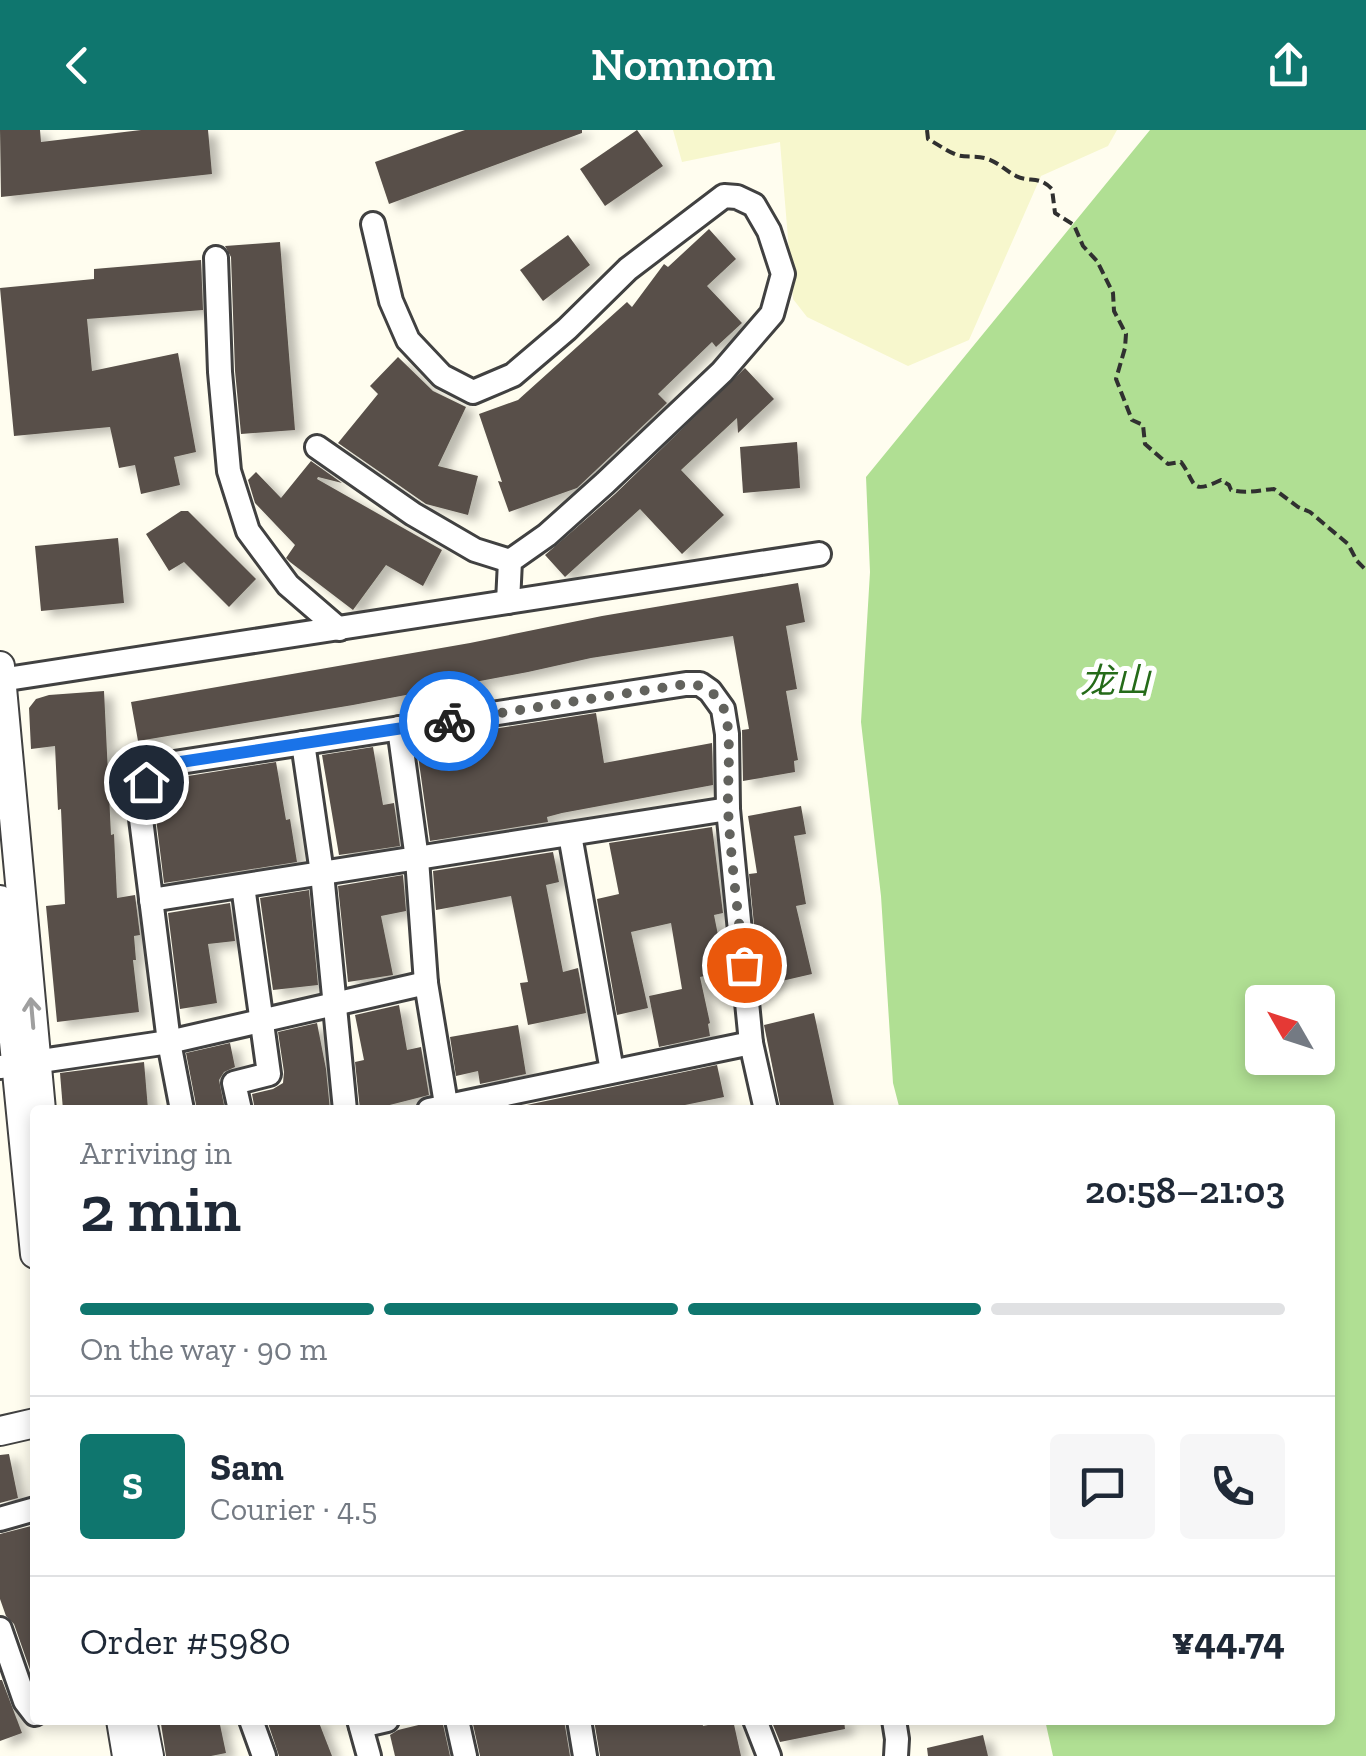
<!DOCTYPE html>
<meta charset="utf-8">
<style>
:root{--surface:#fff;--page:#f6f6f7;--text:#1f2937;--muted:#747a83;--line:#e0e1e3;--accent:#0f766e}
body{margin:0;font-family:"Zilla Slab","Noto Sans SC",serif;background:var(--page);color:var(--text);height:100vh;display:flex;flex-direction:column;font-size:38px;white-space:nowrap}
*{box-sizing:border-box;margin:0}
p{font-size:32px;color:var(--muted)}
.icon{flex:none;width:55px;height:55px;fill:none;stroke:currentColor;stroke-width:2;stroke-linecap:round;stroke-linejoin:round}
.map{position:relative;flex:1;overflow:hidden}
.panel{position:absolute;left:30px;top:975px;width:1305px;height:620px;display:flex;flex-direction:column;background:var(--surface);border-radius:10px;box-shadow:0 5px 15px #0003}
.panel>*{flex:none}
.needle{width:65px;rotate:309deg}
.controls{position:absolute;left:1245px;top:855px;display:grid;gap:20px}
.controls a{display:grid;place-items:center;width:90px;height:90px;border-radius:10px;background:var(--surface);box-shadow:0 5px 15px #0003;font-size:50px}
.pin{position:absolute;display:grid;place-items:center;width:85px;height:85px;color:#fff;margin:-42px;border:5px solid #fff;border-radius:50%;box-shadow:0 2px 10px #0007}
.courier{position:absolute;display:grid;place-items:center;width:100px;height:100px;margin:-50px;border:8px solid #1a73e8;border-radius:50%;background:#fff;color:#222;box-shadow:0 2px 12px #0007}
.overview em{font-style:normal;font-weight:600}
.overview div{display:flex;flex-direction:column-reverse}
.overview{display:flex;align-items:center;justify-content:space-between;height:170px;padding:0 50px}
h1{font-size:65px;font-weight:600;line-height:75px}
.bar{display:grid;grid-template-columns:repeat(4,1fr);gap:15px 10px;align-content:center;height:120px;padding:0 50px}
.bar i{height:12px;border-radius:8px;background:var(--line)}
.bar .on{background:var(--accent)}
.bar p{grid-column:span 4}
.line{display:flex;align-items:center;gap:25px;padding:0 50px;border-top:2px solid var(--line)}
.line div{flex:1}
.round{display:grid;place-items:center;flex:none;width:105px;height:105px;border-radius:10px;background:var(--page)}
header{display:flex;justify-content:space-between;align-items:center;height:130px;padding:0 50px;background:var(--accent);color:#fff;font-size:45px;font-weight:600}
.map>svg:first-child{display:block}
.farmland{fill:#f7f7cd}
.forest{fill:#b0df93;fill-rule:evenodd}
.building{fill:#585049;filter:url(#shadow)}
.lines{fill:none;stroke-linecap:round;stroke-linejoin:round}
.minor-casing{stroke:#414141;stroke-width:28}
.tertiary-casing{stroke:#414141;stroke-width:32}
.path{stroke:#303030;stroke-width:4;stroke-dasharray:10 5;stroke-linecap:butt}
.minor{stroke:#fff;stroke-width:22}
.tertiary{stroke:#fff;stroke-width:28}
.oneway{stroke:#9f9f9f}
.done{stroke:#62625d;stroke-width:10;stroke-dasharray:0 18}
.route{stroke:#1a73e8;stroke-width:12}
.labels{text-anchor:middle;stroke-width:10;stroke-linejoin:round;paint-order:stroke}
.park-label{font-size:35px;font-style:italic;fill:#256b19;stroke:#fff}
</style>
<header><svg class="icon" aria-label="back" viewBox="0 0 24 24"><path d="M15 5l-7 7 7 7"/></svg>Nomnom<svg class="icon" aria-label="share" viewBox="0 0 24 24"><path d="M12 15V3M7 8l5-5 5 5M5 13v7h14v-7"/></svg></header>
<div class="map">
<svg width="1366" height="1626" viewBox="0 0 1366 1626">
<defs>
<filter id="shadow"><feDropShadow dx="9" dy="5.5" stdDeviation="5" flood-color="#0004"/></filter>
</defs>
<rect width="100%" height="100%" fill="#fffdef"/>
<!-- farmland -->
<polygon class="farmland" points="673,0 1117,0 1108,16 1041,46 969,210 908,236 807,187 793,169 780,12 682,32"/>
<!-- forest -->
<path class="forest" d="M1150 0H1366V1626H1053L1045 1590H1330V980H900L893 953 881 766 861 592 870 442 866 347ZM1262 872H1318V928H1262Z"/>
<!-- building -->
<g class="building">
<polygon points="0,0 40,0 41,12 141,0 208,0 212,44 1,67"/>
<polygon points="465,0 582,0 582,3 389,74 375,32"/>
<polygon points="637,0 663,36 605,76 580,39"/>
<polygon points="709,99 736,129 707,156 742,193 716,217 712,212 658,264 667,273 577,358 509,382 498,351 502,352 479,284 518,270 627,172 632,177 664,134 668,137"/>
<polygon points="568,105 590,135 543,171 520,140"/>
<polygon points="280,112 295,300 241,304 235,241 231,127 225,116"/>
<polygon points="201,130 203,180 87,189 92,241 178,223 196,322 174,327 180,355 141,364 135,335 119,338 110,297 14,306 0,158 94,149 94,139"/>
<polygon points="398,227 433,261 466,277 438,336 478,346 468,385 426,374 338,313 378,264 370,256"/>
<polygon points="745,238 774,269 738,303 737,288 681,340 724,385 682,424 640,379 565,447 545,425 615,364"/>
<polygon points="797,312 800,358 743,363 740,317"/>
<polygon points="311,331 342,353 318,347 317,349 442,420 423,456 386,435 353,480 290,432 286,428 295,415 255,373 248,350 256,342 281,368"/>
<polygon points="181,381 188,381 256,449 229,477 184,432 169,441 146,404"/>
<polygon points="118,408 124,473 41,481 35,416"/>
<polygon points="798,453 805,492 786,496 797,559 786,561 798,630 794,631 795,642 743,651 742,600 749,599 733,506 591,528 528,542 353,575 138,611 131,572 470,513 602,486"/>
<polygon points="104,561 111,705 114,704 117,768 135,765 140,805 134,806 136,830 133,830 139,882 57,892 46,776 65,774 61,679 58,680 55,616 31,619 29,578 36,569 49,565"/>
<polygon points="596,583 604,633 712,613 713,655 562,683 547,687 548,692 430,711 416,611"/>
<polygon points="373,617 383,675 394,673 400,716 339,725 322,625"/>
<polygon points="276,632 286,690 290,689 297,732 164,753 155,680 157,668 164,656 169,652 188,649 188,646"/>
<polygon points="801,676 806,704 794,706 806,774 796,776 812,844 760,856 749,744 757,743 748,686"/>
<polygon points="712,697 723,783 714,785 722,825 727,823 729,841 700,847 710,893 708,894 710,906 659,917 649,866 682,859 671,793 631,802 648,878 617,885 597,769 619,764 609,713"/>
<polygon points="553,722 559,752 546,755 563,842 578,838 586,883 528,895 520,853 528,852 511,766 436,780 433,741"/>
<polygon points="403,745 406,781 381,786 393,845 348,852 338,756"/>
<polygon points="309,760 318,855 273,860 260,768"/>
<polygon points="230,773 235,811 208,814 217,873 180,879 168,783"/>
<polygon points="399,875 407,920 421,917 429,965 370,980 360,980 355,932 364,930 355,885"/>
<polygon points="814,883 835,980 781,980 764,895"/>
<polygon points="317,893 326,939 330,980 255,980 252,964 273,959 283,953 284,942 278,902"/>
<polygon points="518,895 526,944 480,954 478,941 456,946 450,907"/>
<polygon points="230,913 235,937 224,942 219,950 225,980 197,980 186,923"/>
<polygon points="144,932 148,979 63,980 60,943"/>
<polygon points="717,935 724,967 685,975 660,980 503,980"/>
<polygon points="9,1324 18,1368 0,1373 0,1325"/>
<polygon points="35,1395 35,1554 14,1494 6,1486 0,1469 0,1404"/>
<polygon points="0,1550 2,1550 22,1603 0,1611"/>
<polygon points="178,1590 219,1590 226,1623 211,1626 166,1626 161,1594"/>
<polygon points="267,1590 318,1590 332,1626 279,1626"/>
<polygon points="439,1590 442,1590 450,1626 395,1626 390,1605 398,1600"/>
<polygon points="472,1590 564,1590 570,1626 480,1626"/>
<polygon points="594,1590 702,1590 703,1596 733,1590 741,1626 600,1626"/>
<polygon points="771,1590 844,1590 845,1599 780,1612"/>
<polygon points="983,1605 988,1626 928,1626 927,1618"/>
</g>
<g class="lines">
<!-- minor casing -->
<g class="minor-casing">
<g id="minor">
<polyline points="373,94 391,171 408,210 442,246 473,262 513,245 567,199 628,139 724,66 737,67 754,75 769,101 783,144 772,184 722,242 605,353 547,405 510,431 508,472"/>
<polyline points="216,128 220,242 229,341 248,401 288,455 339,499"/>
<polyline points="317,317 413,384 475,420 510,431"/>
<polyline points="1,550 819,424"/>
<polyline points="399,598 417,729 426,853 447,980"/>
<polyline points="303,613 322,743 345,980"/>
<polyline points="570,705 612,941"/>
<polyline points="151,770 728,679"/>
<polyline points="0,937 169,912 426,853"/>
<path d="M182 980 169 912 140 681C140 656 151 641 174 633L686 554H700L710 561 723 579 727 604 728 679 751 913 766 980"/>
<polyline points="240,980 234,953 269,944 243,756"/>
<polyline points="429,980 751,913"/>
<polyline points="0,1389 35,1379"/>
<polyline points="0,1499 25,1571 35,1584"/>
<polyline points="251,1590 264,1626"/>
<polyline points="359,1590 369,1626"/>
<polyline points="457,1590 465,1626"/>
<polyline points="579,1590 585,1626"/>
<polyline points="755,1590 769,1626"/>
<polyline points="894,1590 897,1609 896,1626"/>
<polyline points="361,1596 387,1590"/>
</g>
</g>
<!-- tertiary casing -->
<g class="tertiary-casing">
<g id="tertiary">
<polyline points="0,536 41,980"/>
<polyline points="0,770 35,1124"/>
<polyline points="0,1301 35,1293"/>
<polyline points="121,1590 127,1626"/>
<polyline points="142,1590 149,1626"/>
</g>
</g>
<!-- path -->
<path class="path" d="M927 0 928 9C937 14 947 21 957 25 967 28 977 25 988 29 999 33 1006 41 1016 46 1030 53 1038 45 1052 59L1055 83 1074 95 1083 116 1097 131 1113 163 1114 181 1126 204 1125 218 1116 249 1132 290 1143 295 1145 314 1168 334 1181 332C1197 354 1189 365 1221 350L1229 355 1231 360C1246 364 1260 360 1274 359L1298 377 1310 382 1348 414 1357 431 1366 440"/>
<!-- minor -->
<use href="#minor" class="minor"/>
<!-- tertiary -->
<use href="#tertiary" class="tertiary"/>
</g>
<!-- one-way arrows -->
<defs><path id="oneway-shaft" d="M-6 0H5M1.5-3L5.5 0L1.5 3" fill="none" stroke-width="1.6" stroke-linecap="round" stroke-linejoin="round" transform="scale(2.5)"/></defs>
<use class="oneway" href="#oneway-shaft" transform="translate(32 883) rotate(-95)"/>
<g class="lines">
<!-- done -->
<path class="done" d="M449 591 686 554C702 554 715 561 723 577 733 599 727 653 728 679 731 731 738 783 744 835"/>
<!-- route -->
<polyline class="route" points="146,652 159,639 174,633 449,591"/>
</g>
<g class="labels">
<!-- park labels -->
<g class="park-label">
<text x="1115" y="563">龙山</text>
</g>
</g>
</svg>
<div class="controls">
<a><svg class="needle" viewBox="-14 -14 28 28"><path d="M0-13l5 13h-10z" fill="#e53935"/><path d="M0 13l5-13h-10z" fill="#747a83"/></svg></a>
</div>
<div class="pin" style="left:744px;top:835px;background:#ea580c"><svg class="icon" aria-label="bag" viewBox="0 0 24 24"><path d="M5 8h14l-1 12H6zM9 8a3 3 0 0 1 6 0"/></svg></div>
<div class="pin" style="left:146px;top:652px;background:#1f2937"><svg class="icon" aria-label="home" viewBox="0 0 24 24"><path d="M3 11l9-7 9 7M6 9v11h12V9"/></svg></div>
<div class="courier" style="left:449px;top:591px"><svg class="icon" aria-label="bike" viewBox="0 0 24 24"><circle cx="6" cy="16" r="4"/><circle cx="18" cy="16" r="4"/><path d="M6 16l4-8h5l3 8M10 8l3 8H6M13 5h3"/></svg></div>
<section class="panel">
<div class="overview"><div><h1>2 min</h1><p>Arriving in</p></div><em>20:58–21:03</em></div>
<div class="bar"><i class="on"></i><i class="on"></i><i class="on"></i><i></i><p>On the way · 90 m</p></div>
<div class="line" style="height:180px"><b class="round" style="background:var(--accent);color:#fff">S</b><div><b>Sam</b><p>Courier · 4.5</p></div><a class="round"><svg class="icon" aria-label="chat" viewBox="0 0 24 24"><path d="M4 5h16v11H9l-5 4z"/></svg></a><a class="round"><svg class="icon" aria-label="phone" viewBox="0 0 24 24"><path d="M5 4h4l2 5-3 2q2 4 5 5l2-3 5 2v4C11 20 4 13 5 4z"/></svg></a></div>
<div class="line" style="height:130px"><div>Order #5980</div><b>¥44.74</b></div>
</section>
</div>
